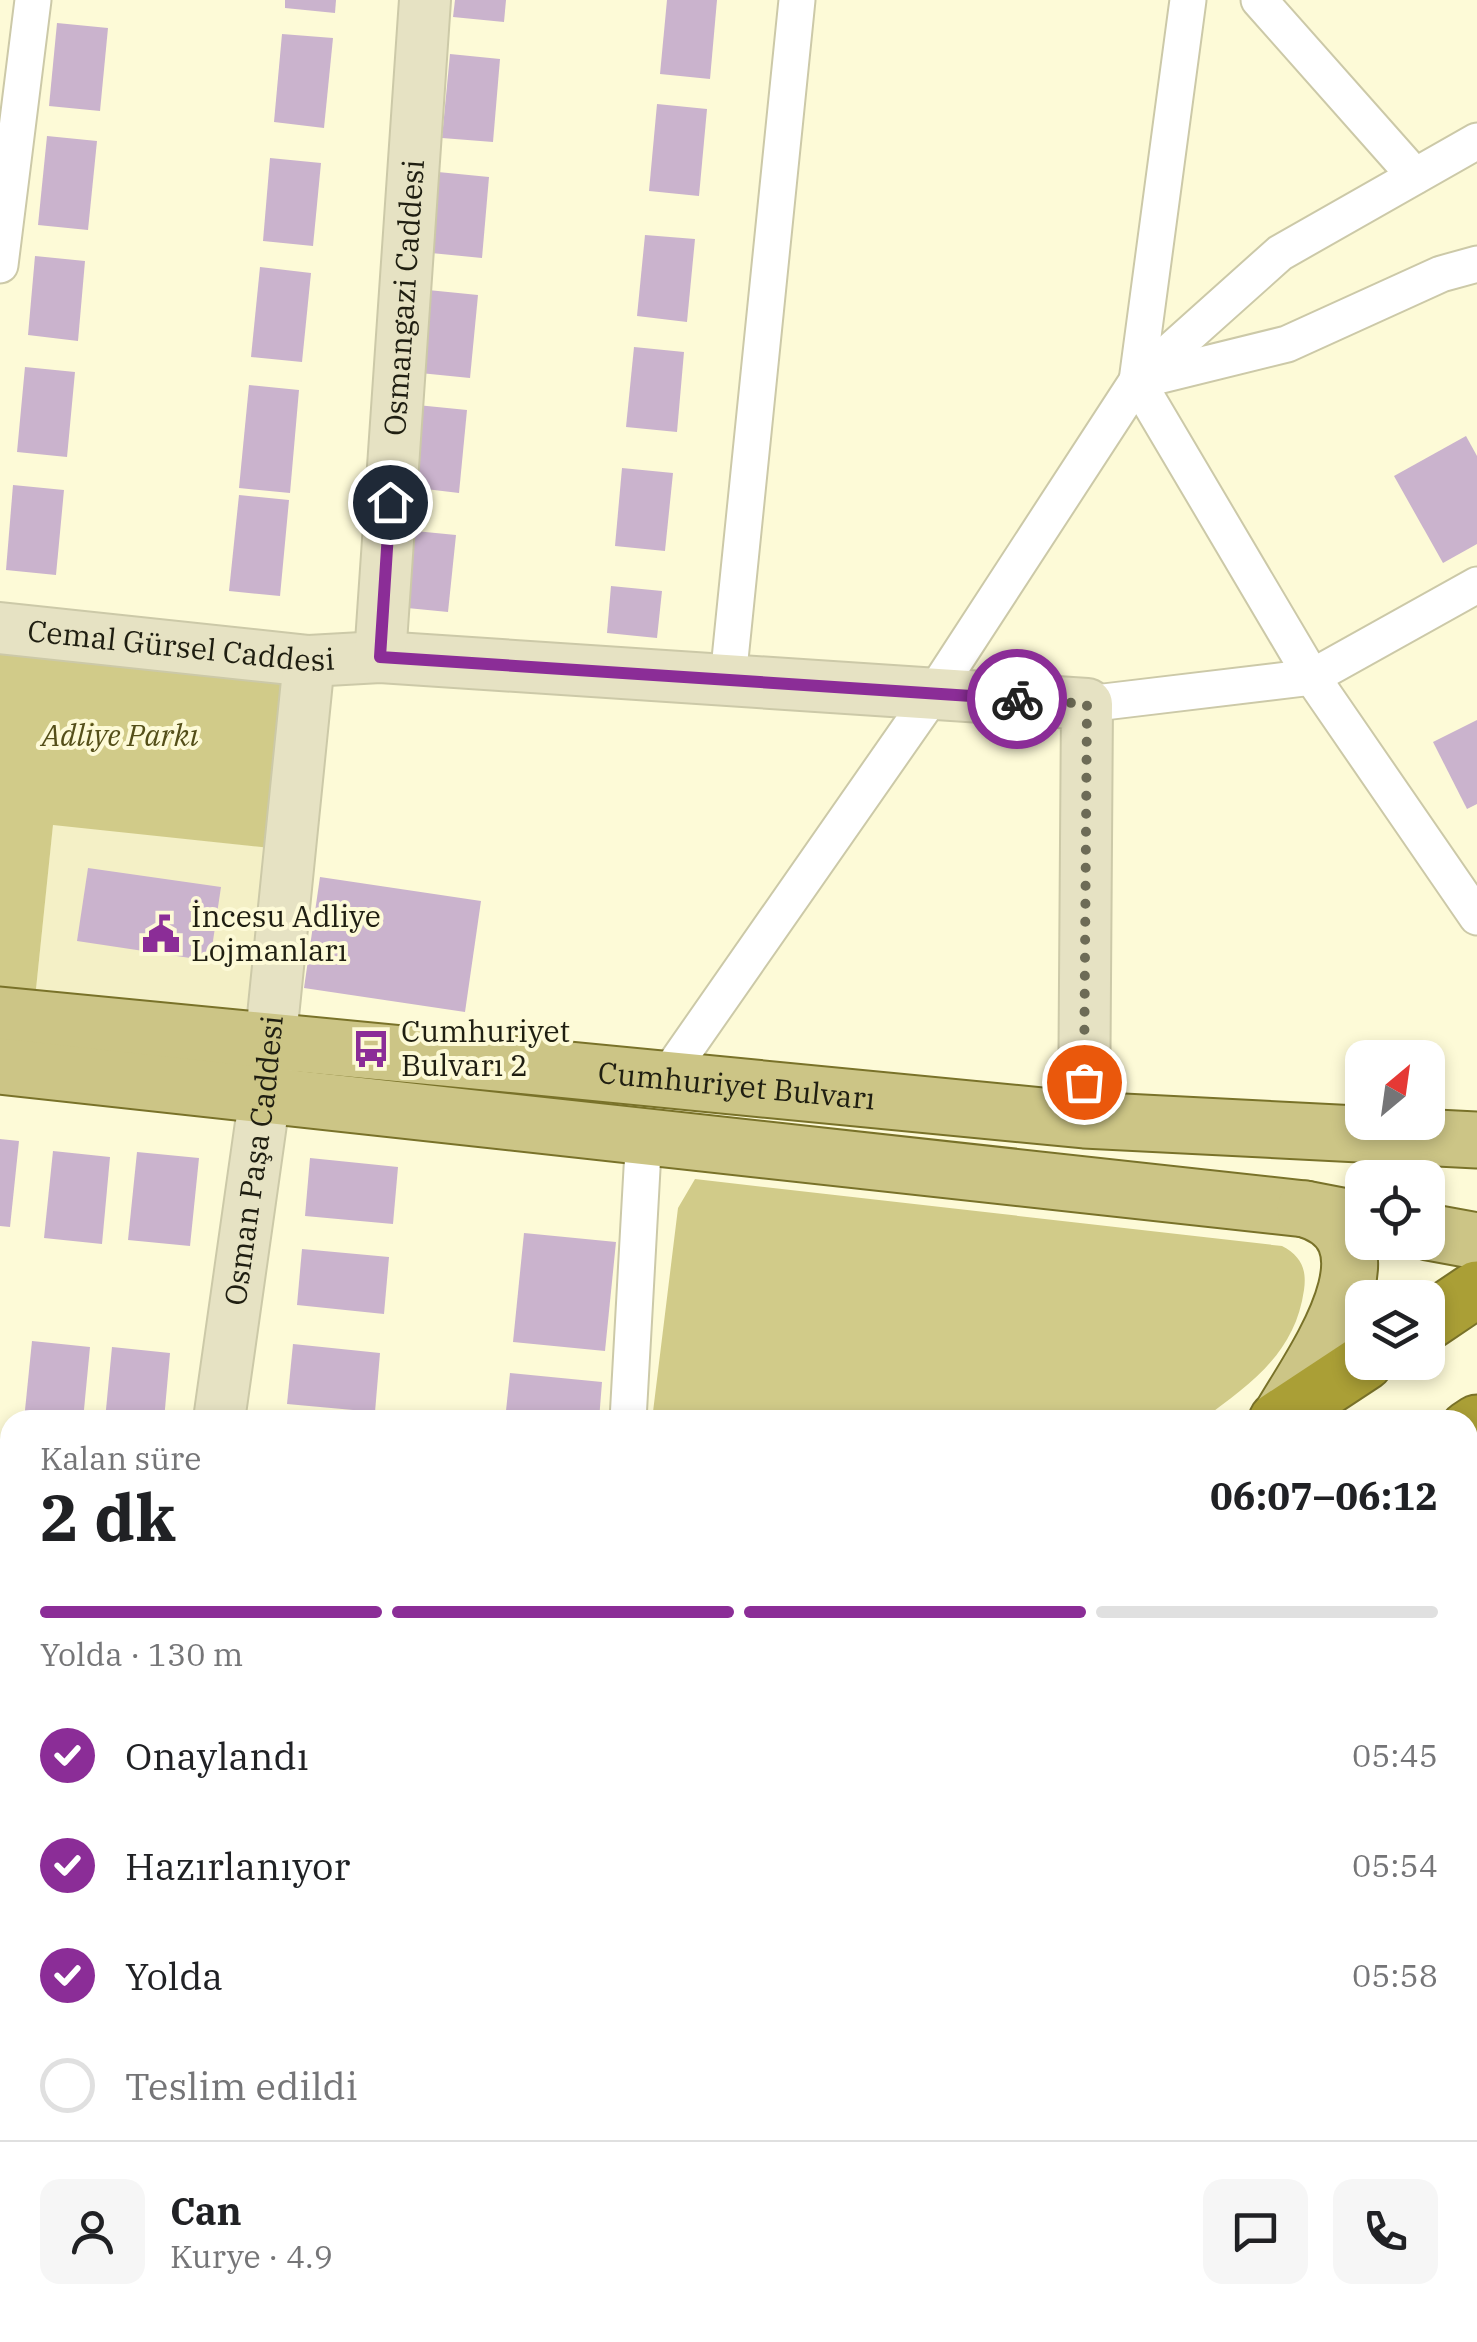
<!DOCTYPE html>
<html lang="tr">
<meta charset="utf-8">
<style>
:root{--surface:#fff;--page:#f6f6f6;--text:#202124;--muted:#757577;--line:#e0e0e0;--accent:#8b2d97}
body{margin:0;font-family:"IBM Plex Serif",serif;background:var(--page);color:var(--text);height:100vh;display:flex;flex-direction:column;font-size:38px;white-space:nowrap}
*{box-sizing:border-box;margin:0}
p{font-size:32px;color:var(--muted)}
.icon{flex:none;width:55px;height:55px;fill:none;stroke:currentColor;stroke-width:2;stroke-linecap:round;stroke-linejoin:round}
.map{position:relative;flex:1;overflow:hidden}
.details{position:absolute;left:0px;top:1410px;width:1478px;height:932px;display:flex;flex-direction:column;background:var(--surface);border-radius:30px 30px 0 0;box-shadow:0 5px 15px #0003}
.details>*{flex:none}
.needle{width:65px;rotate:29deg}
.buttons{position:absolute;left:1345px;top:1040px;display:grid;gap:20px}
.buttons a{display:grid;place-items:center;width:100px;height:100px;border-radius:20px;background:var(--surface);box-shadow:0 5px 15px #0003;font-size:50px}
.pin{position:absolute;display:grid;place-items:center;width:85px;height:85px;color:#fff;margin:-42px;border:5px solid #fff;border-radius:50%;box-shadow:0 2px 10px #0007}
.courier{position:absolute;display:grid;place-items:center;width:100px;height:100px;margin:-50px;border:8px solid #8b2d97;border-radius:50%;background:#fff;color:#222;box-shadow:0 2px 12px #0007}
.summary em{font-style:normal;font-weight:800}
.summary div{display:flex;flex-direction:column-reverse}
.summary{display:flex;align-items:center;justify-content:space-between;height:170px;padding:0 40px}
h1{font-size:65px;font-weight:800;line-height:75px}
.bar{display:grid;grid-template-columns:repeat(4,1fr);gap:15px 10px;align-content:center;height:120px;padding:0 40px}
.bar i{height:12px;border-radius:8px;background:var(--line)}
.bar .on{background:var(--accent)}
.bar p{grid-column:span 4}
.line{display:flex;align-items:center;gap:25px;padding:0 40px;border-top:2px solid var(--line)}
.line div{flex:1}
.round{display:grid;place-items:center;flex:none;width:105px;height:105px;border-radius:20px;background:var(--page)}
ol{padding:0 40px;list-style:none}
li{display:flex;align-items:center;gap:30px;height:110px}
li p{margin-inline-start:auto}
li .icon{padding:10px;border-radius:50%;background:var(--accent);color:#fff;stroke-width:4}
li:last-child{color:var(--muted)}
li i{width:55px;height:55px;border:5px solid var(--line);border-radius:50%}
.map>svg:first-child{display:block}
.built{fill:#f4f0c6}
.green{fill:#d1cb89}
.building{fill:#cab3cd}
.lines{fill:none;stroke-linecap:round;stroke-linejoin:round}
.lane-casing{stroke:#ccc9a8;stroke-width:21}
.street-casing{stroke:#ccc9a8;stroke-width:39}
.secondary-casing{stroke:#ccc9a8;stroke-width:54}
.primary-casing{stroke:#797229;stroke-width:59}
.highway-casing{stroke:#797229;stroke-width:59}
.lane{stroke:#fff;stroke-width:18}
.street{stroke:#fff;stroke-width:35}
.secondary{stroke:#e6e2c3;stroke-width:50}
.primary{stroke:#ccc586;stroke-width:55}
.highway{stroke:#aa9f36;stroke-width:55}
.done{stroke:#6d6b56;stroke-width:10;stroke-dasharray:0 18}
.route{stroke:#8b2d97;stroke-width:12}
.labels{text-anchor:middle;stroke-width:8;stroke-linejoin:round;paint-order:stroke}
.street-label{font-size:30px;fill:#1f1e11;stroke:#fdfad7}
.park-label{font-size:30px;font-style:italic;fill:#544f19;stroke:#fdfad7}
.poi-label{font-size:30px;fill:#1f1e11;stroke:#fdfad7;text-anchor:start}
</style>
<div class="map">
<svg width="1477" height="2342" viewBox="0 0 1477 2342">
<rect width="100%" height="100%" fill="#fdfad7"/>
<!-- built -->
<polygon class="built" points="53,824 290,850 270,1043 33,1018"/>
<!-- green -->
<g class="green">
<polygon points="0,628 309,661 290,850 53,825 33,1018 0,1015"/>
<path d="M695 1179 1282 1246C1301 1256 1307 1269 1304 1290 1295 1354 1250 1384 1202 1420H652L678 1208Z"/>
<polygon points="10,2115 10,2224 0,2230 0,2122"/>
</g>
<!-- building -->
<g class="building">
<polygon points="285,0 336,0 335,13 285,8"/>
<polygon points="455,0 506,0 504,22 453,17"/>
<polygon points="667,0 717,0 710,79 660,74"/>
<polygon points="57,23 108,28 100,111 49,106"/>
<polygon points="282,34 333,38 324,128 274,122"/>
<polygon points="450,54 500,59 493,142 442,138"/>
<polygon points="657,104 707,109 699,196 649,191"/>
<polygon points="47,136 97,141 88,230 38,225"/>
<polygon points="270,158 321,163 313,246 263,241"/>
<polygon points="438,172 489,177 482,258 431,253"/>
<polygon points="645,235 695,239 687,322 637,316"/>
<polygon points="35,256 85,261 78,341 28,335"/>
<polygon points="260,267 311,273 302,362 251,357"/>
<polygon points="428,290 478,295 470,378 420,373"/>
<polygon points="634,347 684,352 677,432 626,427"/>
<polygon points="25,367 75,372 67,457 17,452"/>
<polygon points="249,385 299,390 290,493 239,488"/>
<polygon points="417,405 467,410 459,493 409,487"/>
<polygon points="1466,436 1477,456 1477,544 1443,563 1394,476"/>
<polygon points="622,468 673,473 665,551 615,546"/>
<polygon points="13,485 64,490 56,575 6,570"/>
<polygon points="239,495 289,500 280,596 229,591"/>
<polygon points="405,530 456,535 448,612 397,607"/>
<polygon points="611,586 662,591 657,638 607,633"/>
<polygon points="1477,720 1477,804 1467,809 1433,742"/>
<polygon points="88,868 221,887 210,961 77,941"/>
<polygon points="320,877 481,901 465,1012 304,988"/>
<polygon points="0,1139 19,1141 10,1227 0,1226"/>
<polygon points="53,1151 110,1157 102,1244 44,1238"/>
<polygon points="137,1152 199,1158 190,1246 128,1240"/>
<polygon points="310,1158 398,1167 393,1224 305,1216"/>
<polygon points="524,1233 616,1242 605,1351 513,1342"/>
<polygon points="302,1249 389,1257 384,1314 297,1305"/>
<polygon points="32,1341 90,1347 83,1420 24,1420"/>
<polygon points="293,1344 380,1353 375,1412 287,1404"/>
<polygon points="112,1347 170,1353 164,1420 105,1420"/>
<polygon points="510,1373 602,1382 599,1420 505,1420"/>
<polygon points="10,1691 10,1787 0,1791 0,1695"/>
<polygon points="10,1964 10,2007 0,1989 0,1969"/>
</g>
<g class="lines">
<!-- lane casing -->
<g class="lane-casing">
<polyline id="lane" points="846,2332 861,2342"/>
</g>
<!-- street casing -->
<g class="street-casing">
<g id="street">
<polyline points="1259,0 1415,176"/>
<polyline points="1477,264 1441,274 1287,344 1137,381 1312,677 1477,917"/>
<polyline points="0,265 33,0"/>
<polyline points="1137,381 1188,0"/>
<polyline points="728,679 797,0"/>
<polyline points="1087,704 1312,677 1477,585"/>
<polyline points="667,1076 934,693 1137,381 1280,253 1477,141"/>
<polyline points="628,1420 644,1133"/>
<polyline points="0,1472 10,1474"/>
<polyline points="0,2088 10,2082"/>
</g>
</g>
<!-- secondary casing -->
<g class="secondary-casing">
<g id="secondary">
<path id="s1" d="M0 628 309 661 380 657 1087 704 1084 1120"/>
<path id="s2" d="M380 657 425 0"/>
<path id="s3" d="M219 1420 265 1095 309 661"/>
<polyline points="0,1617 10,1612"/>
</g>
</g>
<!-- primary casing -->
<g class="primary-casing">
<g id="primary">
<path id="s4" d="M0 1015 1084 1120 1477 1140"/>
<polyline points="0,1066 1305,1209 1362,1220"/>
<polyline points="1428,1232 1477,1241"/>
<path d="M1280 1418C1310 1365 1405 1239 1305 1209"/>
</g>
</g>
<!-- highway casing -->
<g class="highway-casing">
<g id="highway">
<polyline points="1428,1322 1477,1289"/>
<polyline points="1277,1420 1365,1362"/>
<polyline points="1468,1429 1477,1423"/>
<polyline points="0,2257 10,2250"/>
<polyline points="33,2342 48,2332"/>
</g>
</g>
<!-- lane -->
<use href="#lane" class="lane"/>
<!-- street -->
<use href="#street" class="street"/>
<!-- secondary -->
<use href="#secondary" class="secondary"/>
<!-- primary -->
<use href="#primary" class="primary"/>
<!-- highway -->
<use href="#highway" class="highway"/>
</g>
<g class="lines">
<!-- done -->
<polyline class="done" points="1017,699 1087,704 1084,1082"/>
<!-- route -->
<polyline class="route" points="390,502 380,657 1017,699"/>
</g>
<!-- icons -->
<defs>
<g id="civic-bare" transform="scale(3)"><path d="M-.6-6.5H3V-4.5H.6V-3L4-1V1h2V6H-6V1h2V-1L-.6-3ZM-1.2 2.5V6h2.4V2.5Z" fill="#8b2d97" stroke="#fdfad7" stroke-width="2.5" paint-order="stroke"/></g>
<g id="bus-bare" transform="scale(3)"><path d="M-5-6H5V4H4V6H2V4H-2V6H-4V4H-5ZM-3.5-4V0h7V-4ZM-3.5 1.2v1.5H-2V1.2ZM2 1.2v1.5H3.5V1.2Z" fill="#8b2d97" stroke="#fdfad7" stroke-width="2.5" paint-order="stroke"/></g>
</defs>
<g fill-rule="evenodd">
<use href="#civic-bare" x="161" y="934"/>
<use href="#bus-bare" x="371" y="1049"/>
</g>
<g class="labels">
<!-- street labels -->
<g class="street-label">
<text dy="10" stroke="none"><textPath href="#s2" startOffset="360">Osmangazi Caddesi</textPath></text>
<text dy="10" stroke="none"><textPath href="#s1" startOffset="182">Cemal Gürsel Caddesi</textPath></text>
<text dy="10" stroke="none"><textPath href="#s4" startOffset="740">Cumhuriyet Bulvarı</textPath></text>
<text dy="10" stroke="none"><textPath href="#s3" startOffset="262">Osman Paşa Caddesi</textPath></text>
</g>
<!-- park labels -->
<g class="park-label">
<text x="120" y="746">Adliye Parkı</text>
</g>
<!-- poi labels -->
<g class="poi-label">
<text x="191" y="927">İncesu Adliye<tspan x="191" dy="34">Lojmanları</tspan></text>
<text x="401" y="1042">Cumhuriyet<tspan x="401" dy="34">Bulvarı 2</tspan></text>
</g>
</g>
</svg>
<div class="buttons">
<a><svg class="needle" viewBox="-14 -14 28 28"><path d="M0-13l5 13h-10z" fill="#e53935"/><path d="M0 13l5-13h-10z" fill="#757577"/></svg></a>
<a><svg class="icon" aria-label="locate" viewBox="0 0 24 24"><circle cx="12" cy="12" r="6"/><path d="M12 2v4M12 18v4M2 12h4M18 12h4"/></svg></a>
<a><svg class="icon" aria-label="layers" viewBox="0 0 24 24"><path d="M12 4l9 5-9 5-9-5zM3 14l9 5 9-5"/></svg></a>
</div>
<div class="pin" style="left:1084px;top:1082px;background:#ea580c"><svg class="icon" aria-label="bag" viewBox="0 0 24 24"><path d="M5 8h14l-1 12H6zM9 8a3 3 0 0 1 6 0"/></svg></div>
<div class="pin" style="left:390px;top:502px;background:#1f2937"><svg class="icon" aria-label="home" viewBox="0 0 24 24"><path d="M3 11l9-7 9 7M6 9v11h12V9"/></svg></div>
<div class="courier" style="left:1017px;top:699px"><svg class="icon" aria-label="bike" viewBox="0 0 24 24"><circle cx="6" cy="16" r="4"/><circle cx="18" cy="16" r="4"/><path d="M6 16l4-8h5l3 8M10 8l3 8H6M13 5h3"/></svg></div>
<section class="details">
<div class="summary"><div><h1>2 dk</h1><p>Kalan süre</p></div><em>06:07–06:12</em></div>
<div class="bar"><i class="on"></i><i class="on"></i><i class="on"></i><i></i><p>Yolda · 130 m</p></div>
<ol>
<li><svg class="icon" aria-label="check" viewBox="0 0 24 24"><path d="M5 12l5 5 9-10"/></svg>Onaylandı<p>05:45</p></li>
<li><svg class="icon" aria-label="check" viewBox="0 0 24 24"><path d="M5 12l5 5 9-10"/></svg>Hazırlanıyor<p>05:54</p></li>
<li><svg class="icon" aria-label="check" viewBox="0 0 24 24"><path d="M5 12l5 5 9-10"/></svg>Yolda<p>05:58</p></li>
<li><i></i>Teslim edildi</li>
</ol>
<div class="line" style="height:180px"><a class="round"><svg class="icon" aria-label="person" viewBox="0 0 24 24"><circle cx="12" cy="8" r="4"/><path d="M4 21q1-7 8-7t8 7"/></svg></a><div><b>Can</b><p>Kurye · 4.9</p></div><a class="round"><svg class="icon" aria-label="chat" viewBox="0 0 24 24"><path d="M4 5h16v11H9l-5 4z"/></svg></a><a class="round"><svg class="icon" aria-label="phone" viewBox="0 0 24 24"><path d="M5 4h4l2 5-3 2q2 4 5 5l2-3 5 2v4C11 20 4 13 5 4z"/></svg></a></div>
</section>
</div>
